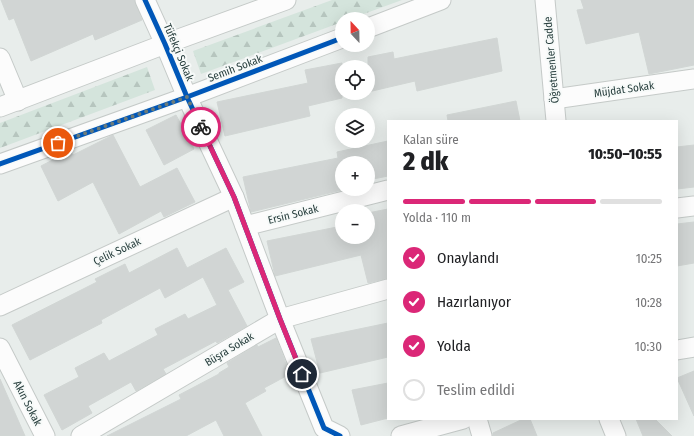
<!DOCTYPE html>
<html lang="tr">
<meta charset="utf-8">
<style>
:root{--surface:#fff;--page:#f6f6f6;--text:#202124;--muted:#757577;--line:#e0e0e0;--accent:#db2777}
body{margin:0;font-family:"Fira Sans Condensed",sans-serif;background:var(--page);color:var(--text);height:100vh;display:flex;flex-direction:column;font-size:15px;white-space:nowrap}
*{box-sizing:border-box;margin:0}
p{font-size:13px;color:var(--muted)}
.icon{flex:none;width:22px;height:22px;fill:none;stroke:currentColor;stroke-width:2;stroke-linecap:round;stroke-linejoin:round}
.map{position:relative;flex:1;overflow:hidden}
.details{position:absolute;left:387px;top:120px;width:291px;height:300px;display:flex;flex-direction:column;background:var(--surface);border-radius:0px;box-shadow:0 4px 16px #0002}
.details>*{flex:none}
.needle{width:26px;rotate:338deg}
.buttons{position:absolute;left:335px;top:12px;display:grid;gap:8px}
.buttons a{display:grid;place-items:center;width:40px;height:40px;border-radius:50%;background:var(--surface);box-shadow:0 4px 16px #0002;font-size:20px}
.pin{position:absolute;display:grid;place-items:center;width:34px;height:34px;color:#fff;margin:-17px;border:2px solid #fff;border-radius:50%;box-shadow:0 1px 4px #0007}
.courier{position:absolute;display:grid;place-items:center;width:40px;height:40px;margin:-20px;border:3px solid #db2777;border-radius:50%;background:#fff;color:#222;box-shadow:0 1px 5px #0007}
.headline em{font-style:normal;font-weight:800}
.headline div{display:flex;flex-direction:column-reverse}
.headline{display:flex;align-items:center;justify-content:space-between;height:68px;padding:0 16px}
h1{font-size:26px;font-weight:800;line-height:30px}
.bar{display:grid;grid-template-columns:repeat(4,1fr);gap:6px 4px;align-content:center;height:48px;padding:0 16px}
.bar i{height:5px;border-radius:3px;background:var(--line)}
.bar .active{background:var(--accent)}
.bar p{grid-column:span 4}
ol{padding:0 16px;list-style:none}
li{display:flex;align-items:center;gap:12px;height:44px}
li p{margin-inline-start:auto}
li .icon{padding:4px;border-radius:50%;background:var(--accent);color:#fff;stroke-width:4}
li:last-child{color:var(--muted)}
li i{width:22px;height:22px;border:2px solid var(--line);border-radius:50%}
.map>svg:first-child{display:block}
.forest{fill:url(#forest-firs)}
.building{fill:#d1d5d4;stroke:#d1d6d4}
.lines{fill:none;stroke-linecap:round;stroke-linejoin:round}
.minor-casing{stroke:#c5cac8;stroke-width:21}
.minor{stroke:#fcfcfc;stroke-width:19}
.cycleway-casing{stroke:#f7faf9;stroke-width:8}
.cycleway{stroke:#0057b8;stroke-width:5}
.done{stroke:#6b7b7a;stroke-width:4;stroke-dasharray:0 7.2}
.route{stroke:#db2777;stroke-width:5}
.labels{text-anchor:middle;stroke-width:4;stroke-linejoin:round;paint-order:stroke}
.street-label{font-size:11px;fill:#273e3d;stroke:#f7faf9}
</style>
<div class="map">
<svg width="694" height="436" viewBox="0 0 694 436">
<defs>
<pattern id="forest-firs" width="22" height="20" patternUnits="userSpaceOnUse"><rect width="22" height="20" fill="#d4e4dc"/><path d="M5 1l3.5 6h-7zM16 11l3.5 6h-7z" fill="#b6c5be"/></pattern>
</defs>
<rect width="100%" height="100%" fill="#e8edeb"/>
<!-- forest -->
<g class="forest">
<polygon points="332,0 402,0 350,19 342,19 342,22 201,74 193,51"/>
<polygon points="147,67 155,90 0,148 0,123"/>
</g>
<!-- building -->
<g class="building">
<polygon points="1,0 134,0 142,20 95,40 93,34 31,61 14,18 9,20"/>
<polygon points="581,0 694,0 694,65 649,74 639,32 586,44 577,10 584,9"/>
<polygon points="497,38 502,71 417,91 415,81 368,92 368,57 393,52 394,59"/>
<polygon points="342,63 342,98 308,106 310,116 225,136 217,102 308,83 305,70"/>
<polygon points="516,101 520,121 448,121 447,115"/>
<polygon points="176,115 194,149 164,165 146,130"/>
<polygon points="113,135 140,187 177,168 195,202 164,217 161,211 119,234 93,182 58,201 41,166 70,151 73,155"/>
<polygon points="388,141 388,176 368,180 368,163 342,163 342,190 251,212 243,177 338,158 337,152"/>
<polygon points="694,145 694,187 677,189 677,147"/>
<polygon points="388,209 388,278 368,283 361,255 275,276 267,241 342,226 342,237 368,237 368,213"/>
<polygon points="694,222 694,263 677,266 677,224"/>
<polygon points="177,248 187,268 226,248 244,282 228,290 247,326 217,343 216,341 163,369 166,374 136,391 131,382 88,406 92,413 62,430 44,395 79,377 75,368 104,353 109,361 158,335 155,329 185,314 188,319 217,305 203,277 165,298 160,288 101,320 102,323 30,360 12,325 97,282 95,279 125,264 129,273"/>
<polygon points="388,323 388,357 320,373 311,339"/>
<polygon points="276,338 290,374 264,388 266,391 245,403 262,436 224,436 216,420 186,436 107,436 181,399 179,395 219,374 219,373 229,367 227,363 257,345 258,347"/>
<polygon points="694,371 694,416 677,378"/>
<polygon points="0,379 25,436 0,436"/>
<polygon points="388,383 388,418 361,425 352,390"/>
<polygon points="523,419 530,419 537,436 493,436 493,433"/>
<polygon points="636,419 655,419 672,436 643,436"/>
</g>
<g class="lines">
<!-- minor casing -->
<g class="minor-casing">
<g id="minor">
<polyline points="145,0 165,44 187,97 234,197 280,319 324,428 340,436"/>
<polyline points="545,0 556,121"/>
<polyline points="368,28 441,0"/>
<polyline points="0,58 18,101"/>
<polyline points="554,99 694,79"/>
<polyline points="0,107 165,44 286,0"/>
<polyline points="0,164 187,97 342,38"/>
<polyline points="677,208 694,206"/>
<polyline points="245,226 388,190"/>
<polyline points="0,306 234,197"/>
<polyline points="0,348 45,436"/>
<polyline points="677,350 694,347"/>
<polyline points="477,419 482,436"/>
<polyline points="609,419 616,436"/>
<polyline points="81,436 280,319 388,289"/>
<polyline points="401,436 463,419"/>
</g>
</g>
<!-- minor -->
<use href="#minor" class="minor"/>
<!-- cycleway casing -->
<g class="cycleway-casing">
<g id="cycleway">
<polyline points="145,0 165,44 187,97 234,197 280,319 324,428 340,436"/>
<polyline points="0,164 187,97 342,38"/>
</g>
</g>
<!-- cycleway -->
<use href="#cycleway" class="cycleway"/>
</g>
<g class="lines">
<!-- done -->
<polyline class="done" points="58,143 187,97 201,127"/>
<!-- route -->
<polyline class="route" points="201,127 234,197 280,319 302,374"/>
</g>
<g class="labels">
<!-- street labels -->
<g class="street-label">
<text transform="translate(179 52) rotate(67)" y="4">Tüfekçi Sokak</text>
<text transform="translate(551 60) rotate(-95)" y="4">Öğretmenler Cadde</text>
<text transform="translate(235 68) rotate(-21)" y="4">Semih Sokak</text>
<text transform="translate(624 89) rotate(-8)" y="4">Müjdat Sokak</text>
<text transform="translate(293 214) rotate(-14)" y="4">Ersin Sokak</text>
<text transform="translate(117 251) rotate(-25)" y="4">Çelik Sokak</text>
<text transform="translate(229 349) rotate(-31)" y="4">Büşra Sokak</text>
<text transform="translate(28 403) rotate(63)" y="4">Akın Sokak</text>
</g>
</g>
</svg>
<div class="buttons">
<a><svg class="needle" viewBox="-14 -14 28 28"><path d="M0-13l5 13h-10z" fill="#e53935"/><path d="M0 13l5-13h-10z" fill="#757577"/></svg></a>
<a><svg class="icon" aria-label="locate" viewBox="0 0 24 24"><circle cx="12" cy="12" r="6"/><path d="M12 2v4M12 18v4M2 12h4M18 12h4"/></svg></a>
<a><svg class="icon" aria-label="layers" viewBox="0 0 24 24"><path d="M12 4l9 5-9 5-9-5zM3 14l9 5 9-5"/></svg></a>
<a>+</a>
<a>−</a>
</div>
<div class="pin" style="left:58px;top:143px;background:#ea580c"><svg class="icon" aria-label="bag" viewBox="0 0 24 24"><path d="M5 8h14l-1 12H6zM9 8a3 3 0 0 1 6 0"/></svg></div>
<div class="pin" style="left:302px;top:374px;background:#1f2937"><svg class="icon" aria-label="home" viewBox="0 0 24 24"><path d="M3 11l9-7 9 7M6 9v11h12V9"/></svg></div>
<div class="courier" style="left:201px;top:127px"><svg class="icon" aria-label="bike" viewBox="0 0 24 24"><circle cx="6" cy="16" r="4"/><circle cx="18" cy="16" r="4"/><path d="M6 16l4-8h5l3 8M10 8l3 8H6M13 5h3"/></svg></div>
<section class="details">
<div class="headline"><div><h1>2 dk</h1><p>Kalan süre</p></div><em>10:50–10:55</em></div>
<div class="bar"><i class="active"></i><i class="active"></i><i class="active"></i><i></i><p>Yolda · 110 m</p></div>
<ol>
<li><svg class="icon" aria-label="check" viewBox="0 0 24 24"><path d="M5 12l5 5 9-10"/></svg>Onaylandı<p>10:25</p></li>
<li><svg class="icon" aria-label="check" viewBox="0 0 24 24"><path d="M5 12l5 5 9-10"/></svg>Hazırlanıyor<p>10:28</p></li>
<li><svg class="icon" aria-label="check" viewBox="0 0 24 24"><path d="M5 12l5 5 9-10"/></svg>Yolda<p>10:30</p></li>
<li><i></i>Teslim edildi</li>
</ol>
</section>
</div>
